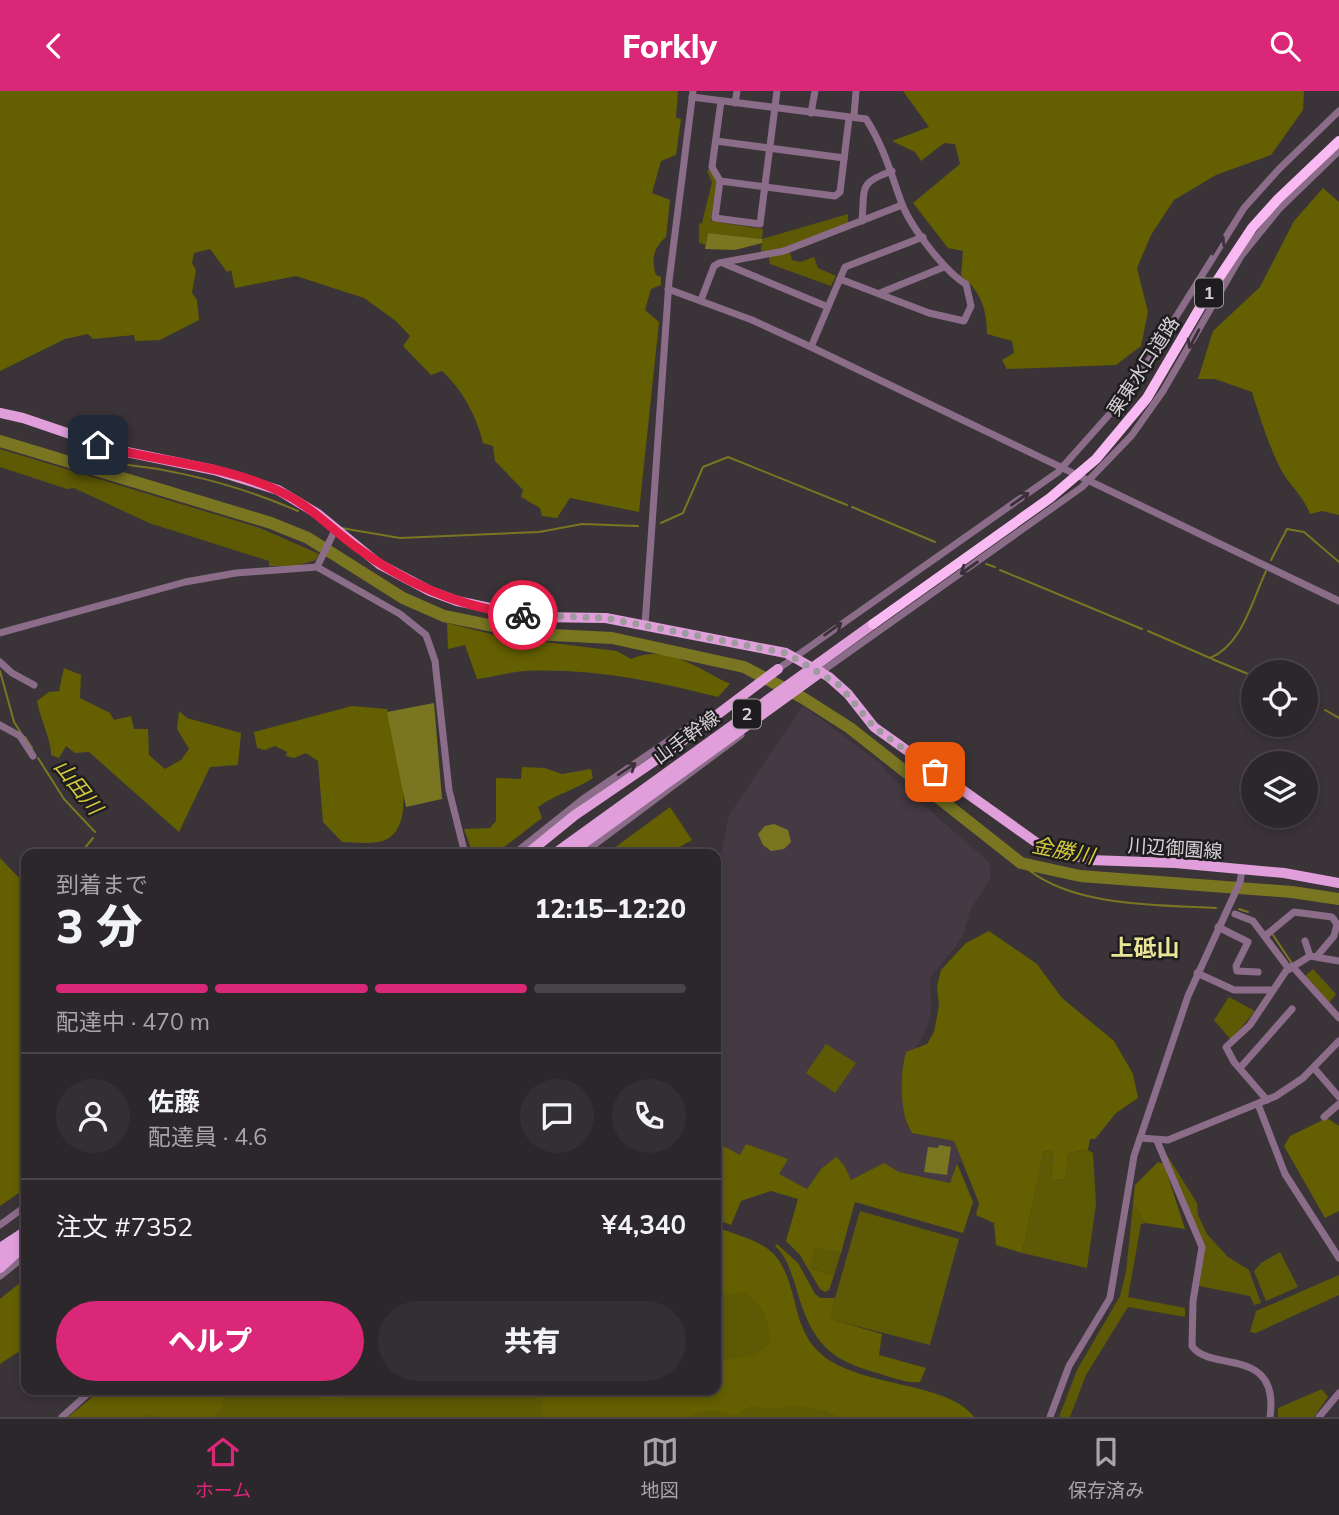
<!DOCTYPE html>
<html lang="ja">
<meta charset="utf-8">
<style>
:root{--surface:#2c272b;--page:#342f33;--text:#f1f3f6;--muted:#a6a5a9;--line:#484447;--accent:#db2777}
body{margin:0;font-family:Mulish,"Noto Sans JP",sans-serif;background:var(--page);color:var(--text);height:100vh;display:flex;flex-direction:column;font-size:26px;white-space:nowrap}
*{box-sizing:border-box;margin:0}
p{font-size:23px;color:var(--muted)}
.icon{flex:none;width:38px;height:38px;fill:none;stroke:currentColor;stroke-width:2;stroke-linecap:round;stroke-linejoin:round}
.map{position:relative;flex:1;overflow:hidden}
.side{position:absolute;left:21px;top:758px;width:700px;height:546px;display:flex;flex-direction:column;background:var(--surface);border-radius:14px;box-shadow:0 4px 10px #0003,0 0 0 2px var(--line)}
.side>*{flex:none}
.buttons{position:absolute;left:1241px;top:569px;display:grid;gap:14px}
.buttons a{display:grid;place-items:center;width:77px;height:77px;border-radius:50%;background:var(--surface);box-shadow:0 4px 10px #0003,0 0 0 2px var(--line);font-size:35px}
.pin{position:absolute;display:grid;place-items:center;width:60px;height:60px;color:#fff;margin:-30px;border-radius:14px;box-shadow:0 4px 10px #0006}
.courier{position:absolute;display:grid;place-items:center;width:70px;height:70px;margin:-35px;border:5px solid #e11d48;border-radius:50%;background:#fff;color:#222;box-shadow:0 2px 9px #0007}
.overview em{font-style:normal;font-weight:800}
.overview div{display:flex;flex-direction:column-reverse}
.overview{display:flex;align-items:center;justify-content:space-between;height:119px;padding:0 35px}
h1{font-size:46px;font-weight:800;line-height:52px}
.bar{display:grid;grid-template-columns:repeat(4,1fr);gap:10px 7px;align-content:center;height:84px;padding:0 35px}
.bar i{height:9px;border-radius:5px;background:var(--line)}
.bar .on{background:var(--accent)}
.bar p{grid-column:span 4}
.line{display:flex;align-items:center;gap:18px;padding:0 35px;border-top:2px solid var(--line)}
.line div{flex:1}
.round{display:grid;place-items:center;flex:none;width:74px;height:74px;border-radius:37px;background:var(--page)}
.cta{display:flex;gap:14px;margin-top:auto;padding:14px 35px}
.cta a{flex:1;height:80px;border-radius:42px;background:var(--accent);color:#fff;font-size:28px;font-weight:800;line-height:80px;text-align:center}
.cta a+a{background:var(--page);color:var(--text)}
header{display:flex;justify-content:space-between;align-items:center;height:91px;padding:0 35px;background:var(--accent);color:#fff;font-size:32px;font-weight:800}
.tabs{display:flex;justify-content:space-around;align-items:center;height:98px;border-top:2px solid var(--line);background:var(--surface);font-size:19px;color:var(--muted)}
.tabs a{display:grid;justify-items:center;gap:4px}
.tabs .on{color:var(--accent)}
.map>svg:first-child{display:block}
.built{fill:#453a44}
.green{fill:#5e5905}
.forest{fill:#645f00}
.water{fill:#797521}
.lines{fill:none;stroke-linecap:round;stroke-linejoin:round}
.stream{stroke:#797521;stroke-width:2}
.river{stroke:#797521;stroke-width:12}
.minor{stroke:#8b6c89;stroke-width:7}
.major{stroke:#e09fdb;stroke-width:10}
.highway{stroke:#f9baf3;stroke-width:10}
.oneway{stroke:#3a303a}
.done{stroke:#9f9a9e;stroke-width:7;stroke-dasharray:0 12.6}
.route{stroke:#e11d48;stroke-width:9}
.labels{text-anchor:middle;stroke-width:5;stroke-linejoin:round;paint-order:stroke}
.shield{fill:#1f1c1f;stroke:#9e9b9e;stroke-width:2}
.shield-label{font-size:18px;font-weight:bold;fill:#d5d1d4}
.street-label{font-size:19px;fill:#d5d1d4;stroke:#1f1c1f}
.water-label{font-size:21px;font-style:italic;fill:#d3cb3a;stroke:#1f1c1f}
.quarter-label{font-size:23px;font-weight:bold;fill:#e8e596;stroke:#1f1c1f}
</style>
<header><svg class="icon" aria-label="back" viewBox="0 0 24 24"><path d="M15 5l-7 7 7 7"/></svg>Forkly<svg class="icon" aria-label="search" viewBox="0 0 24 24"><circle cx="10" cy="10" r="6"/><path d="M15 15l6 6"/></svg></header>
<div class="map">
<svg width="1339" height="1326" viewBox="0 0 1339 1326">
<rect width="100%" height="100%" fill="#3a3439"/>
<!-- built -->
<polygon class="built" points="803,615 881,673 887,682 989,771 991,787 970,819 962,847 930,887 931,921 925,942 915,958 906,961 903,971 907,1035 912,1042 954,1050 962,1070 955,1073 951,1092 899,1081 850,1089 844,1074 821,1078 807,1098 778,1083 787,1068 741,1064 716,1051 716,773 721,764 729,724"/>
<!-- green -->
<g class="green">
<polygon points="710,78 717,89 711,130 763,138 762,148 848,123 848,132 783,157 761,161 762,148 708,142 706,154 699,152 699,133 702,132 712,91 707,80"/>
<polygon points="790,161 792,169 800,171 814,166 818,177 836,185 831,195 770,173 769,166"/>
<polygon points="0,358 260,437 319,463 316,469 296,475 269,475 269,470 149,432 74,397 67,398 0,376"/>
<polygon points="1313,878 1336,903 1329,912 1305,885"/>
<polygon points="1229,906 1255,920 1231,949 1214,929"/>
<polygon points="826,953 856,972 835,1002 806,982"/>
<polygon points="1088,1059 1093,1062 1096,1113 1087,1177 1022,1162 1044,1060 1053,1061 1051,1089 1066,1088 1068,1062"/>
<polygon points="1165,1061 1197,1112 1198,1124 1207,1143 1228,1166 1249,1179 1261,1212 1254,1214 1250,1205 1199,1195 1205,1156"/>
<polygon points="1133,1113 1146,1132 1141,1133 1128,1206 1185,1217 1185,1226 1128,1216 1086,1284 1070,1326 1059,1326 1077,1279 1120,1205 1126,1181"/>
<polygon points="860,1120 959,1148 930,1254 829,1228"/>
<path d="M716 1136C736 1144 764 1150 777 1167 799 1197 791 1238 822 1264 861 1298 946 1290 974 1326H68L102 1298H716Z"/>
<polygon points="816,1155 841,1162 834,1184 810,1177"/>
<polygon points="1280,1161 1298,1196 1266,1210 1254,1180 1261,1172"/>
<polygon points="1339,1184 1339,1204 1256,1242 1250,1241 1256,1220"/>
<polygon points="1322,1298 1328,1306 1314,1326 1278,1326 1278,1317"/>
</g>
<!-- forest -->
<g class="forest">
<path d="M0 0H678L676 27 681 28 676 64 661 70 652 102 670 109 666 146C653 157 651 169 656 184L661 186V194L651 198 645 219 659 231 639 421 570 407 557 427 542 425 540 417 521 406 523 399 495 370 493 355 483 352C477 326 462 298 442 280L431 284 403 255 410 245 396 230 364 207 296 185 235 197 231 179 227 181 210 158 194 162 192 172 196 179 192 202 197 209 199 229 160 249 135 250 134 244 93 248 88 243 65 248 0 280Z"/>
<path d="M903 0H1304L1303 19 1271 64 1216 84 1174 109 1151 144 1137 177 1148 221 1141 255 1116 274 1007 278 1002 269 1014 262 1012 250 987 243C987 219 981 200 961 185L963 160 948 157 913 112 960 73 955 53 944 52 921 70 915 61 892 50 929 36Z"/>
<path d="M1323 97 1339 111V424L1322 420 1310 423C1304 408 1296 400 1286 387 1273 368 1259 324 1252 301L1215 288H1198L1213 240 1260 196 1294 130Z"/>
<path d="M447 532 503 546 617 560 631 568C666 552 699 578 730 593L718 606C655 590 591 577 525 580 510 581 493 586 477 588L465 554 448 558Z"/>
<path d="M64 577 81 584 80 607 110 622 114 629 131 625 134 638H148L149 664 165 678 181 669 189 658 177 638 179 620 187 627 241 642 238 674 210 676 179 741 89 661 75 662 66 655 59 667 51 664C52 651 40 627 37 610L49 601 59 600Z"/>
<path d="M352 615 387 618C393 650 422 733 385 749 374 754 354 751 342 751L323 731 318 670 306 662 294 667 286 665 287 661 275 655 265 659 257 657 254 641Z"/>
<path d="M522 676 545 677 562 683 591 678 593 687C575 699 556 703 538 716L542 727 495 763H473L464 738 490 737 496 730V687L521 688Z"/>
<polygon points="670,716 692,749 676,758 677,763 606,763"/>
<polygon points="0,767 26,794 26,1097 0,1115"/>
<path d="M989 840 1037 873 1062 907 1114 950 1133 983 1138 1007 1116 1022 1095 1048H1090L1088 1059 1068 1062 1066 1088 1051 1089 1053 1061 1044 1060 1022 1162 996 1154 994 1132 976 1124 979 1112 954 1050 912 1042C899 1023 900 982 906 961L927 953 934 941 939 915 937 895 941 879 966 852Z"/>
<polygon points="1327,1027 1339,1035 1339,1120 1325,1127 1284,1055 1290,1045"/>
<polygon points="716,1051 740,1064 746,1053 788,1068 779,1083 807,1098 821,1078 836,1066 844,1074 851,1089 884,1072 899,1081 950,1092 957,1072 973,1111 963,1142 855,1111 841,1162 816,1156 810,1177 834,1184 829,1199 825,1201 820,1198 800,1164 786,1150 798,1108 771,1100 741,1110 731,1134 716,1128"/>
<polygon points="1158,1071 1164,1073 1185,1138 1146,1132 1133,1113 1135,1094"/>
<path d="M716 1136C735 1144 765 1150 777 1167 799 1197 791 1238 822 1264 860 1296 949 1291 974 1326H839L824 1319 792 1314 777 1318 751 1315 735 1325C718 1318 703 1318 688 1326H542V1306L549 1299H577L584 1307 590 1305 588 1299 716 1298V1270L756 1264 770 1252C770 1230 764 1214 745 1201L728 1204 716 1201Z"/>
<path d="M777 1153 798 1172 815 1203 820 1207H835L830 1228 882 1243 879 1264 926 1277 920 1291C907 1293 891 1286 878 1282 823 1268 810 1245 795 1193 790 1179 787 1166 775 1155Z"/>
<polygon points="26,1187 26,1256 0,1273 0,1208"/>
<polygon points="102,1299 102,1298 232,1299 222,1308 222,1317 212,1326 160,1326 148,1323 144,1326 68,1326"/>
<polygon points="308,1299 396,1299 328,1308 316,1306"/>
</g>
<!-- water -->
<g class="water">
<polygon points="708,142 762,148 762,152 735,159 705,158"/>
<polygon points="434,612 442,708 406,716 387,621"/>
<polygon points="774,733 788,739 791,751 784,758 771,760 763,754 758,743 765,735"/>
<polygon points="939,1054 951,1056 947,1084 924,1081 928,1056 938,1057"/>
</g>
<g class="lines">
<!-- stream -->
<g class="stream">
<path d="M67 370C144 370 227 389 298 420"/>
<polyline points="852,416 935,451"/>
<polyline points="661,432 683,422 703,376 728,366 847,414"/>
<polyline points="341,437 400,447 539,441 582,433 638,435"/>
<polyline points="1271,469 1287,438 1304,441 1339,471"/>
<polyline points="986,473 995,476"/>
<polyline points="1000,479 1142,538"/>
<path d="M1148 540 1210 567C1242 554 1252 510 1266 480"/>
<polyline points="1212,568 1253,585"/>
<polyline points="0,580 14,631 21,642"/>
<polyline points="1306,607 1317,612"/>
<polyline points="1325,619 1339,627"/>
<polyline points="25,646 32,657"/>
<polyline points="38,667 64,708 95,741"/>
<polyline points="80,763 93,747"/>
<path d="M1021 772C1065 816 1157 814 1216 817"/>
<polyline points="1239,818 1248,821"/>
<polyline points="1273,844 1291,871"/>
</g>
<!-- river -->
<polyline class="river" points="0,350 271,432 308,447 403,507 444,525 533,543 612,547 744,576 803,607 850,637 1021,772 1080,785 1292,801 1339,808"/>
<!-- minor -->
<g class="minor">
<path d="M692 6 866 28C884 56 891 83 902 113 911 136 945 181 966 193L971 215 964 230 929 222 840 188"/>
<polyline points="721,10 712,76 720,90 715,127 760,133 777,0"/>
<polyline points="735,12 737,0"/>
<polyline points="811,22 815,0"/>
<polyline points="854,25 856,0"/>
<polyline points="716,50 844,67"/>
<polyline points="720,90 835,105 840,101 849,27"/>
<path d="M862 130C865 96 858 92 892 80"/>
<polyline points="725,173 828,216"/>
<polyline points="668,198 752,229 811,256 1339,510"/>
<polyline points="880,202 944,176"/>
<polyline points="701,209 714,175 719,172 784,160 902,114"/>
<polyline points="811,256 845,176 923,146"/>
<polyline points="317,476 400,523 426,544 435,570 449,699 465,763"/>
<polyline points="645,534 669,190 693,0"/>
<polyline points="0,542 185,491 236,482 317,476 335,439"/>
<polyline points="0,571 12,582 34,594"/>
<polyline points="778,578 1058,381 1115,317 1149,269 1244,117 1279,78 1339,20"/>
<polyline points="821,581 1082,396 1132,344 1163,300 1241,165 1279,118 1339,60"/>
<polyline points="0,634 20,645 33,665"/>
<polyline points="918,706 935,681"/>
<polyline points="514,763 583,708 690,635 708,627"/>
<polyline points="582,763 741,644"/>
<polyline points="1235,823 1253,830 1289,878"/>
<polyline points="1218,836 1248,851 1236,875 1237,880 1258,881"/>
<polyline points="1265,845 1294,821 1332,826 1337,833 1334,845 1318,864"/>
<polyline points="1305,850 1310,865"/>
<polyline points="1292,875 1339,927"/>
<polyline points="1197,882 1234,899 1273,899"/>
<polyline points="1240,977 1292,918"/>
<polyline points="1314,977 1339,1006"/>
<polyline points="1267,1009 1234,971 1226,956 1250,934 1286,880 1310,865 1339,870"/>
<polyline points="1258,1013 1285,1083 1339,1167"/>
<polyline points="1324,1026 1339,1013"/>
<polyline points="1140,1047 1168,1049 1276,1005 1303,987 1339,950"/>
<path d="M1157 1050 1202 1156 1193 1210 1192 1255C1210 1282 1280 1254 1270 1326"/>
<polyline points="0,1134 26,1115"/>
<polyline points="0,1185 26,1164"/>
<polyline points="62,1326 93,1298"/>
<polyline points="1050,1326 1069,1275 1110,1207 1134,1065 1188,905 1240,791 1242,779"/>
<polyline points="1319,1326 1339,1302"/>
</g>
<!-- major -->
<g class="major">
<polyline points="0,322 23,327 117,359 214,379 278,399 318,423 379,473 430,500 457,510 533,526 606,527 786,562 829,586 848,603 874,636 1044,757 1090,769 1175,772 1284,782 1339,792"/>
<polyline points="527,763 575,724 669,660 778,578"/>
<polyline points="554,763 873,533"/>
<polyline points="569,763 821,581"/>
<polyline points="0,1157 26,1140"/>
<polyline points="0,1167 17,1154"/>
<polyline points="0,1177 26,1153"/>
</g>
<!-- highway -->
<polyline class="highway" points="873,533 1050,407 1096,368 1147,307 1205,208 1252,137 1278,108 1339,50"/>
</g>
<!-- one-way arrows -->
<defs><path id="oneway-shaft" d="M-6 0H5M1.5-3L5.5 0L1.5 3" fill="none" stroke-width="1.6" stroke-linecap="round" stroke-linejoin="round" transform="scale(1.75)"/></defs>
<g class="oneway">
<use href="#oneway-shaft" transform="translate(1218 154) rotate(-58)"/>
<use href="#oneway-shaft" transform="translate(1194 248) rotate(118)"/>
<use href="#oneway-shaft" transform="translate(1020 408) rotate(-35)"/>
<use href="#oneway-shaft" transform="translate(969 477) rotate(145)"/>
<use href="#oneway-shaft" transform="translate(833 538) rotate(-36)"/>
<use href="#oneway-shaft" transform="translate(627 678) rotate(-34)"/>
</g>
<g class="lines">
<!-- done -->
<polyline class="done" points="523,524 606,527 786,562 839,594 874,636 935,681"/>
<!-- route -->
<path class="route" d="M98 354C157 371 223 373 279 400 310 414 330 437 356 456 406 493 462 517 523 524"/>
</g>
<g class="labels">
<!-- shield labels -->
<g class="shield">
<rect x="1195" y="187.5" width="28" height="29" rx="5"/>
<rect x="733" y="608.5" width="28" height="29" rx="5"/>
</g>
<g class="shield-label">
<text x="1209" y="208">1</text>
<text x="747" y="629">2</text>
</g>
<!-- street labels -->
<g class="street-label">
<text transform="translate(1143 275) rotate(-57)" y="7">栗東水口道路</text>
<text transform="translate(686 646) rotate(-36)" y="7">山手幹線</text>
<text transform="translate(1175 757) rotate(4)" y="7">川辺御園線</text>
</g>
<!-- water labels -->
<g class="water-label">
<text transform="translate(78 696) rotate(52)" y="7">山田川</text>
<text transform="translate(1063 760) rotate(11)" y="7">金勝川</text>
</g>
<!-- quarter labels -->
<g class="quarter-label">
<text x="1145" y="865">上砥山</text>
</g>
</g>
</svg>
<div class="buttons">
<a><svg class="icon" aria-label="locate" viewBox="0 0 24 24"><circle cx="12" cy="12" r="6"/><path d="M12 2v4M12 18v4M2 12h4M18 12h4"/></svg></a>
<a><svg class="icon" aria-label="layers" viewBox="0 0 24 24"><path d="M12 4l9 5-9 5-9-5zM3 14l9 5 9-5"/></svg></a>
</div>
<div class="pin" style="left:935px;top:681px;background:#ea580c"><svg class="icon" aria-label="bag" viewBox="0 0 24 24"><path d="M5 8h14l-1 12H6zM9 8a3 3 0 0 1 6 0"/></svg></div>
<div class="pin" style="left:98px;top:354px;background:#1f2937"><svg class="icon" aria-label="home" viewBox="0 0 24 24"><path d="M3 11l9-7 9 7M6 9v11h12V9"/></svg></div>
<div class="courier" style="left:523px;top:524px"><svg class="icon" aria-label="bike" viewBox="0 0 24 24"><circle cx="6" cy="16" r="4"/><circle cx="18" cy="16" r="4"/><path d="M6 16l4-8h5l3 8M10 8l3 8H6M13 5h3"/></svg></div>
<section class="side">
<div class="overview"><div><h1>3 分</h1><p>到着まで</p></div><em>12:15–12:20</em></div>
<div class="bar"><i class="on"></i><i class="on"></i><i class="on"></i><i></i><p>配達中 · 470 m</p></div>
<div class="line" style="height:126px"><a class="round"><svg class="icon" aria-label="person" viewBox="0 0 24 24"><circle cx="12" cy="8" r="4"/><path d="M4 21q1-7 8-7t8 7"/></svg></a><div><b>佐藤</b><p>配達員 · 4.6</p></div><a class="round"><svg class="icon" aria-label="chat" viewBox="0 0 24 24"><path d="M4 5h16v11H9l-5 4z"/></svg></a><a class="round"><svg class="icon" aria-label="phone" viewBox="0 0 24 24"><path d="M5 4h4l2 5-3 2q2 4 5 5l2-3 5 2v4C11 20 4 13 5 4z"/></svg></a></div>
<div class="line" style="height:91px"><div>注文 #7352</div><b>¥4,340</b></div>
<div class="cta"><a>ヘルプ</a><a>共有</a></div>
</section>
</div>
<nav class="tabs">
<a class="on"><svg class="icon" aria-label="home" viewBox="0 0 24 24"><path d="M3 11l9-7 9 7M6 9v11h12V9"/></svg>ホーム</a>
<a><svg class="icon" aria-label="map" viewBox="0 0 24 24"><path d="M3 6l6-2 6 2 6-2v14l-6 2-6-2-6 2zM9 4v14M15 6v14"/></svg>地図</a>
<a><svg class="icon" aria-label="saved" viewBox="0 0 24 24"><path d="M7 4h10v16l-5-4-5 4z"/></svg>保存済み</a>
</nav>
